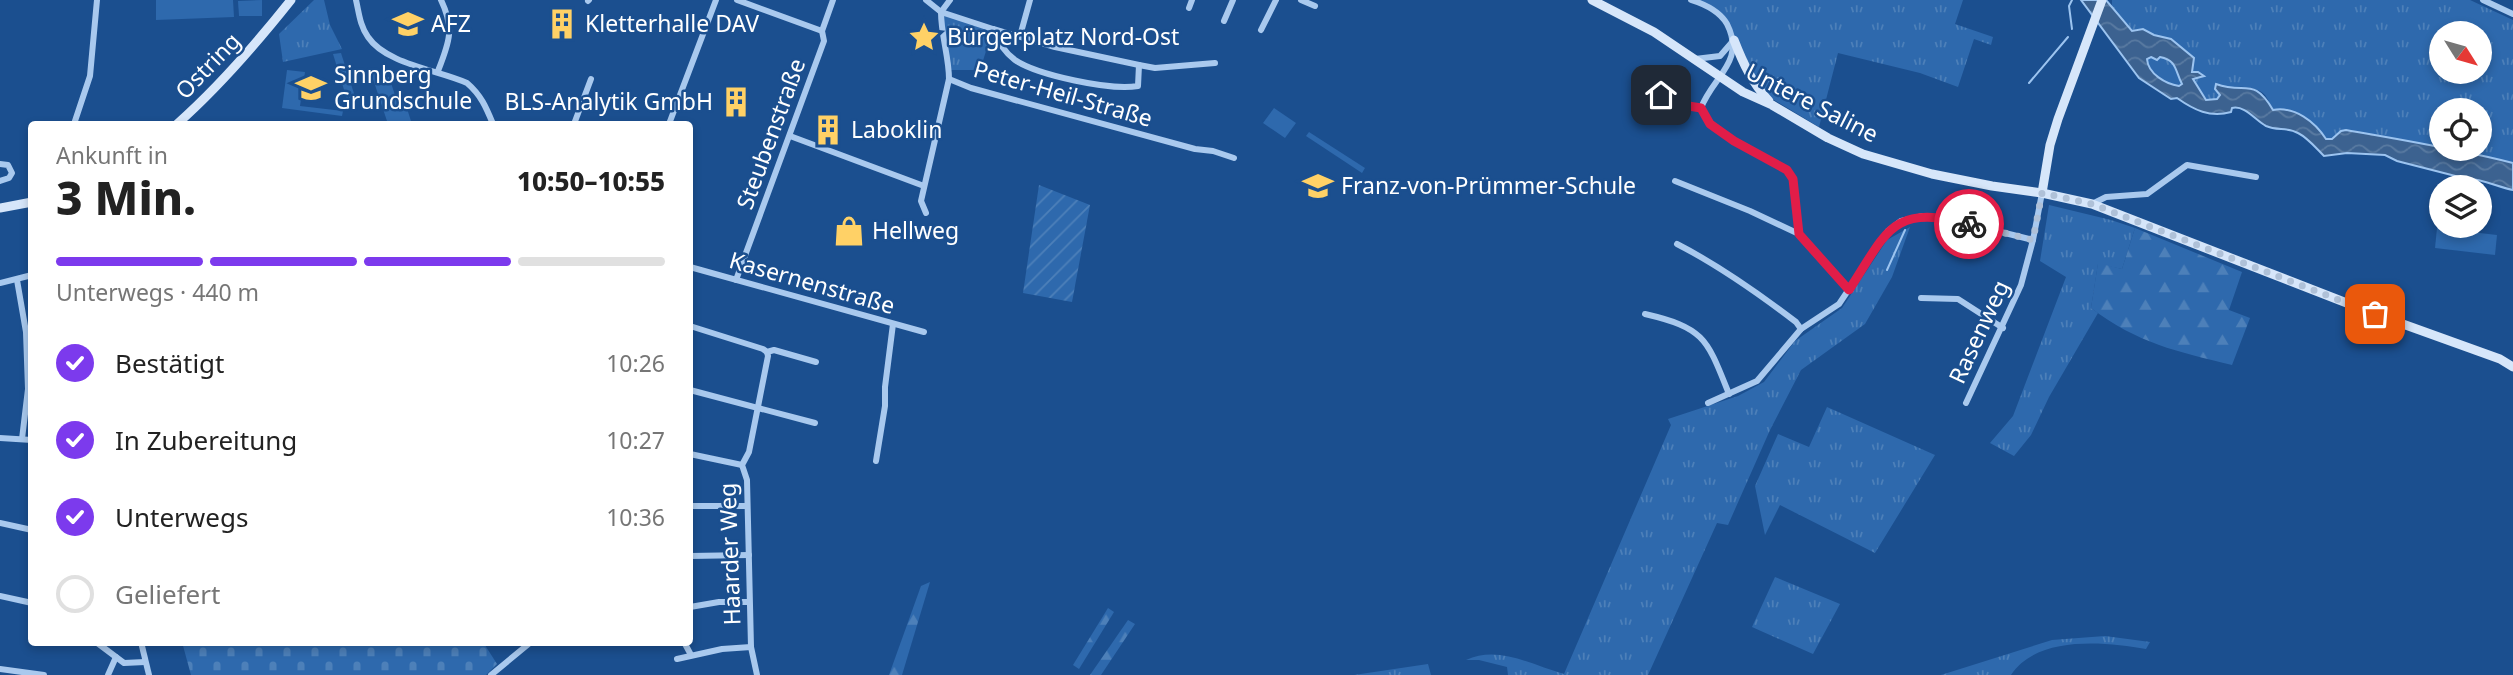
<!DOCTYPE html>
<html lang="de">
<meta charset="utf-8">
<style>
:root{--surface:#fff;--page:#f6f6f6;--text:#222;--muted:#767676;--line:#e0e0e0;--accent:#7c3aed}
body{margin:0;font-family:"Noto Sans",sans-serif;background:var(--page);color:var(--text);height:100vh;display:flex;flex-direction:column;font-size:26px;white-space:nowrap}
*{box-sizing:border-box;margin:0}
p{font-size:23px;color:var(--muted)}
.icon{flex:none;width:38px;height:38px;fill:none;stroke:currentColor;stroke-width:2;stroke-linecap:round;stroke-linejoin:round}
.map{position:relative;flex:1;overflow:hidden}
.side{position:absolute;left:28px;top:121px;width:665px;height:525px;display:flex;flex-direction:column;background:var(--surface);border-radius:7px;box-shadow:0 4px 10px #0003}
.side>*{flex:none}
.needle{width:46px;rotate:127deg}
.tools{position:absolute;left:2429px;top:21px;display:grid;gap:14px}
.tools a{display:grid;place-items:center;width:63px;height:63px;border-radius:50%;background:var(--surface);box-shadow:0 4px 10px #0003;font-size:35px}
.pin{position:absolute;display:grid;place-items:center;width:60px;height:60px;color:#fff;margin:-30px;border-radius:14px;box-shadow:0 4px 10px #0006}
.courier{position:absolute;display:grid;place-items:center;width:70px;height:70px;margin:-35px;border:5px solid #e11d48;border-radius:50%;background:#fff;color:#222;box-shadow:0 2px 9px #0007}
.overview em{font-style:normal;font-weight:800}
.overview div{display:flex;flex-direction:column-reverse}
.overview{display:flex;align-items:center;justify-content:space-between;height:119px;padding:0 28px}
h1{font-size:46px;font-weight:800;line-height:52px}
.bar{display:grid;grid-template-columns:repeat(4,1fr);gap:10px 7px;align-content:center;height:84px;padding:0 28px}
.bar i{height:9px;border-radius:5px;background:var(--line)}
.bar .selected{background:var(--accent)}
.bar p{grid-column:span 4}
ol{padding:0 28px;list-style:none}
li{display:flex;align-items:center;gap:21px;height:77px}
li p{margin-inline-start:auto}
li .icon{padding:7px;border-radius:50%;background:var(--accent);color:#fff;stroke-width:4}
li:last-child{color:var(--muted)}
li i{width:38px;height:38px;border:4px solid var(--line);border-radius:50%}
.map>svg:first-child{display:block}
.grass{fill:url(#grass-tufts);fill-rule:evenodd}
.forest{fill:url(#forest-firs)}
.cemetery{fill:url(#cemetery-stones)}
.garden{fill:url(#garden-furrows)}
.pitch{fill:#2e69ad}
.water{fill:url(#water-waves);stroke:#9cc4f0;stroke-width:2;fill-rule:evenodd}
.lines{fill:none;stroke-linecap:round;stroke-linejoin:round}
.stream{stroke:#9cc4f0;stroke-width:2}
.street{stroke:#a9c9ee;stroke-width:6}
.secondary{stroke:#d6e6fa;stroke-width:9}
.done{stroke:#afc1d8;stroke-width:7;stroke-dasharray:0 12.6}
.route{stroke:#e11d48;stroke-width:9}
.labels{text-anchor:middle;stroke-width:5;stroke-linejoin:round;paint-order:stroke}
.poi-label{font-size:23px;fill:#fff;stroke:#1b4f8f;text-anchor:start}
.street-label{font-size:23px;fill:#fff;stroke:#1b4f8f}
</style>
<div class="map">
<svg width="2513" height="675" viewBox="0 0 2513 675">
<defs>
<pattern id="grass-tufts" width="24" height="20" patternUnits="userSpaceOnUse" patternTransform="scale(1.75)"><rect width="24" height="20" fill="#2e69ad"/><path d="M3 7l-1-3M5 7V3M7 7l1-3M15 17l-1-3M17 17v-4M19 17l1-3" fill="none" stroke="#4d80b9"/></pattern>
<pattern id="forest-firs" width="22" height="20" patternUnits="userSpaceOnUse" patternTransform="scale(1.75)"><rect width="22" height="20" fill="#2e69ad"/><path d="M5 1l3.5 6h-7zM16 11l3.5 6h-7z" fill="#4d80b9"/></pattern>
<pattern id="cemetery-stones" width="16" height="16" patternUnits="userSpaceOnUse" patternTransform="scale(1.75)"><rect width="16" height="16" fill="#2e69ad"/><path d="M2 7V4a2 2 0 0 1 4 0v3zM10 15v-3a2 2 0 0 1 4 0v3z" fill="#4d80b9"/></pattern>
<pattern id="garden-furrows" width="10" height="10" patternUnits="userSpaceOnUse" patternTransform="scale(1.75)"><rect width="10" height="10" fill="#2e69ad"/><path d="M-1 1l2-2M0 10L10 0M9 11l2-2" fill="none" stroke="#4d80b9"/></pattern>
<pattern id="water-waves" width="16" height="10" patternUnits="userSpaceOnUse" patternTransform="scale(1.75)"><rect width="16" height="10" fill="#3c6290"/><path d="M0 5q4-4 8 0t8 0" fill="none" stroke="#597aa1"/></pattern>
</defs>
<rect width="100%" height="100%" fill="#1b4f8f"/>
<!-- grass -->
<g class="grass">
<polygon points="314,0 324,0 330,25 342,49 283,62 279,34"/>
<polygon points="1690,0 1963,0 1955,24 1993,37 1991,45 1974,39 1958,87 1920,73 1838,53 1819,127 1761,92 1724,19"/>
<path d="M2112 0H2470L2513 20V163C2457 149 2399 141 2341 131L2332 139H2326C2315 122 2294 106 2273 110 2271 106 2268 99 2265 95 2255 84 2228 86 2215 90L2220 94 2217 99 2206 100 2192 79 2200 78 2192 72 2194 58 2171 39 2154 35 2143 29 2132 31 2112 7ZM2441 33H2480V72H2441ZM2441 110H2480V149H2441Z"/>
<polygon points="941,12 993,29 980,70 949,70"/>
<polygon points="341,53 357,103 350,109 333,54"/>
<path d="M2151 57C2179 57 2171 65 2182 83L2179 86C2166 84 2149 74 2147 59Z"/>
<polygon points="2049,205 2111,220 2135,228 2122,269 2098,264 2091,308 2098,313 2049,397 2031,435 2014,456 1990,443 2013,416 2066,277 2040,261"/>
<path d="M1910 227 1892 277 1865 324 1801 370 1770 430 1728 525 1717 523 1648 675H1508L1507 667 1479 660H1466C1499 645 1531 665 1564 674L1671 425 1668 419 1738 396 1764 382 1795 341 1842 308 1887 240Z"/>
<polygon points="1827,407 1935,455 1875,553 1780,505 1765,535 1755,486 1778,434 1809,447"/>
<polygon points="1775,577 1840,604 1813,654 1752,627"/>
<path d="M2105 636 2150 642 2146 649C2105 642 2037 635 2011 675H1941L2052 640Z"/>
<polygon points="1428,664 1431,675 1354,675"/>
</g>
<!-- forest -->
<g class="forest">
<path d="M2135 228 2242 272 2229 310 2250 318 2232 365C2176 351 2139 344 2091 308L2098 263 2122 269Z"/>
<polygon points="930,582 902,675 889,675 921,586"/>
<polygon points="1108,608 1114,612 1079,669 1073,665"/>
<polygon points="1128,620 1135,624 1101,675 1090,675"/>
</g>
<!-- cemetery -->
<polygon class="cemetery" points="182,642 483,642 497,664 486,675 191,675"/>
<!-- garden -->
<polygon class="garden" points="1039,185 1090,205 1072,302 1023,293"/>
<!-- pitch -->
<g class="pitch">
<polygon points="156,0 233,0 234,17 156,20"/>
<polygon points="262,0 262,16 239,16 238,1"/>
<polygon points="287,70 305,72 300,106 343,111 342,116 282,108"/>
<polygon points="378,71 381,80 389,77 395,95 402,93 411,121 401,124 388,124 371,73"/>
<polygon points="1274,108 1296,123 1285,138 1263,123"/>
<polygon points="1309,132 1365,168 1362,173 1306,136"/>
<polygon points="2437,228 2497,235 2495,255 2435,248"/>
</g>
<!-- water -->
<path class="water" d="M2081 0H2106L2132 31 2143 29 2154 35 2171 39 2194 58 2192 72H2198L2204 76 2193 79 2206 100 2217 99 2220 95 2215 89 2216 84C2246 95 2253 76 2273 110 2295 106 2315 122 2326 139H2332L2341 131 2346 130C2402 140 2458 149 2513 163V190C2501 188 2476 177 2467 179L2397 161 2385 155 2347 153 2324 156C2316 148 2308 138 2298 133 2287 127 2277 131 2266 126 2255 120 2245 105 2232 108L2231 112C2210 118 2194 110 2177 98L2171 99 2139 78ZM2151 57 2157 60 2160 57C2177 60 2175 71 2182 84L2179 86C2166 84 2148 74 2147 59Z"/>
<g class="lines">
<!-- stream -->
<g class="stream">
<polyline points="2072,29 2069,6 2072,0"/>
<polyline points="2029,83 2068,37"/>
<polyline points="1887,270 1905,230"/>
</g>
<!-- street -->
<g class="street">
<path d="M356 0C359 13 360 26 368 37 386 64 438 70 467 83 481 95 486 107 493 124"/>
<polyline points="737,0 822,31"/>
<polyline points="926,0 941,12 993,29 1055,47 1139,65 1155,68 1215,63"/>
<polyline points="1301,0 1315,6"/>
<path d="M1691 0C1704 4 1720 12 1727 24 1746 62 1713 76 1701 108L1710 123 1734 141 1787 170 1793 179 1799 234"/>
<polyline points="2483,0 2513,14"/>
<polyline points="588,1 589,0"/>
<polyline points="1189,8 1192,0"/>
<polyline points="941,12 950,0"/>
<polyline points="1224,21 1233,0"/>
<path d="M993 29C998 42 1004 52 1015 60 1037 75 1111 91 1138 86L1139 65"/>
<polyline points="1261,30 1276,0"/>
<polyline points="1020,36 1030,0"/>
<polyline points="1695,59 1720,56 1733,41"/>
<path d="M438 71C449 43 455 29 441 0"/>
<polyline points="949,79 971,88 1195,149 1213,151 1234,158"/>
<polyline points="1647,86 1676,104 1701,108"/>
<polyline points="74,124 90,76 97,0"/>
<polyline points="574,124 591,79"/>
<polyline points="669,124 716,0"/>
<polyline points="790,136 924,186"/>
<polyline points="0,164 8,165 12,173 9,178 0,181"/>
<polyline points="1675,181 1750,211 1799,234 1849,290"/>
<polyline points="2092,204 2106,197 2147,194 2187,165 2256,177"/>
<path d="M926 213 921 201 949 79C949 57 941 35 941 12"/>
<path d="M1677 244C1720 266 1758 293 1796 322L1801 329"/>
<polyline points="690,267 924,332"/>
<polyline points="17,280 26,332 28,389 22,439"/>
<polyline points="736,280 824,41 822,31 833,0"/>
<polyline points="0,283 32,275"/>
<polyline points="1921,298 1958,299 2003,328"/>
<path d="M1645 314C1705 328 1707 339 1729 394"/>
<polyline points="690,326 763,349 767,352 774,350 816,362"/>
<polyline points="690,390 815,423"/>
<polyline points="1708,403 1757,381 1801,329 1839,304 1888,231 1901,221 1923,216 1953,220 2033,240"/>
<polyline points="1966,403 2021,285 2033,240 2042,193"/>
<polyline points="0,438 32,440"/>
<polyline points="690,454 742,465"/>
<polyline points="876,461 885,406 885,387 893,324"/>
<polyline points="690,506 747,506"/>
<polyline points="0,523 32,530"/>
<polyline points="690,556 749,555"/>
<polyline points="0,596 32,603"/>
<polyline points="690,607 719,602 749,602"/>
<polyline points="96,642 124,663 145,662"/>
<polyline points="141,642 149,675"/>
<polyline points="684,642 691,655"/>
<polyline points="677,659 722,649 751,647"/>
<polyline points="0,669 44,675"/>
<polyline points="108,675 116,657"/>
<polyline points="491,675 531,642"/>
<polyline points="757,675 751,647 747,480 742,465 749,452 768,356 767,352"/>
</g>
<!-- secondary -->
<g class="secondary">
<polyline points="1592,0 1654,32 1743,92 1772,105 1828,138 1863,154 1932,174 1992,186 2042,193 2092,204 2375,314 2500,359 2513,367"/>
<path d="M1734 40C1743 63 1752 83 1769 101"/>
<path d="M177 124C220 86 256 44 291 0"/>
<polyline points="2042,193 2050,145 2058,119 2102,0"/>
<polyline points="0,208 32,202"/>
</g>
</g>
<g class="lines">
<!-- done -->
<polyline class="done" points="1969,224 2033,240 2042,193 2092,204 2375,314"/>
<!-- route -->
<path class="route" d="M1661 95 1676 104 1701 108 1710 124 1734 141 1787 170 1793 179 1799 234 1849 290C1887 232 1891 203 1969 224"/>
</g>
<!-- icons -->
<defs>
<g id="school-bare" transform="scale(2.415)"><path d="M0-5L7-2L0 1L-7-2ZM-4 1L0 2.5L4 1V4Q0 6-4 4Z" fill="#ffd166" stroke="#1b4f8f" stroke-width="2.5" paint-order="stroke"/></g>
<g id="building-bare" transform="scale(2.415)"><path d="M-4-6H4V6H1V3H-1V6H-4ZM-2.5-4.3h1.7v1.8h-1.7ZM.8-4.3h1.7v1.8H.8ZM-2.5-1h1.7V.8h-1.7ZM.8-1h1.7V.8H.8Z" fill="#ffd166" stroke="#1b4f8f" stroke-width="2.5" paint-order="stroke"/></g>
<g id="sight-bare" transform="scale(2.415)"><path d="M0-6L1.8-2.2L6-1.7L2.9 1.2L3.7 5.4L0 3.3L-3.7 5.4L-2.9 1.2L-6-1.7L-1.8-2.2Z" fill="#ffd166" stroke="#1b4f8f" stroke-width="2.5" paint-order="stroke"/></g>
<g id="shop-bare" transform="scale(2.415)"><path d="M-5-2.5h2.3a2.7 3.5 0 0 1 5.4 0H5L5.5 6h-11ZM-1.5-2.5h3a1.5 2.3 0 0 0-3 0Z" fill="#ffd166" stroke="#1b4f8f" stroke-width="2.5" paint-order="stroke"/></g>
</defs>
<g fill-rule="evenodd">
<use href="#school-bare" x="408" y="24"/>
<use href="#building-bare" x="562" y="24"/>
<use href="#sight-bare" x="924" y="37"/>
<use href="#school-bare" x="311" y="88"/>
<use href="#building-bare" x="736" y="102"/>
<use href="#building-bare" x="828" y="130"/>
<use href="#school-bare" x="1318" y="186"/>
<use href="#shop-bare" x="849" y="231"/>
</g>
<g class="labels">
<!-- poi labels -->
<g class="poi-label">
<text x="431" y="32">AFZ</text>
<text x="585" y="32">Kletterhalle DAV</text>
<text x="947" y="45">Bürgerplatz Nord-Ost</text>
<text x="334" y="83">Sinnberg<tspan x="334" dy="26">Grundschule</tspan></text>
<text x="713" y="110" text-anchor="end">BLS-Analytik GmbH</text>
<text x="851" y="138">Laboklin</text>
<text x="1341" y="194">Franz-von-Prümmer-Schule</text>
<text x="872" y="239">Hellweg</text>
</g>
<!-- street labels -->
<g class="street-label">
<text transform="translate(208 66) rotate(-46)" y="8">Ostring</text>
<text transform="translate(1063 94) rotate(16)" y="8">Peter-Heil-Straße</text>
<text transform="translate(1812 103) rotate(27)" y="8">Untere Saline</text>
<text transform="translate(771 134) rotate(-70)" y="8">Steubenstraße</text>
<text transform="translate(812 283) rotate(16)" y="8">Kasernenstraße</text>
<text transform="translate(1979 332) rotate(-65)" y="8">Rasenweg</text>
<text transform="translate(730 554) rotate(-92)" y="8">Haarder Weg</text>
</g>
</g>
</svg>
<div class="tools">
<a><svg class="needle" viewBox="-14 -14 28 28"><path d="M0-13l5 13h-10z" fill="#e53935"/><path d="M0 13l5-13h-10z" fill="#767676"/></svg></a>
<a><svg class="icon" aria-label="locate" viewBox="0 0 24 24"><circle cx="12" cy="12" r="6"/><path d="M12 2v4M12 18v4M2 12h4M18 12h4"/></svg></a>
<a><svg class="icon" aria-label="layers" viewBox="0 0 24 24"><path d="M12 4l9 5-9 5-9-5zM3 14l9 5 9-5"/></svg></a>
</div>
<div class="pin" style="left:2375px;top:314px;background:#ea580c"><svg class="icon" aria-label="bag" viewBox="0 0 24 24"><path d="M5 8h14l-1 12H6zM9 8a3 3 0 0 1 6 0"/></svg></div>
<div class="pin" style="left:1661px;top:95px;background:#1f2937"><svg class="icon" aria-label="home" viewBox="0 0 24 24"><path d="M3 11l9-7 9 7M6 9v11h12V9"/></svg></div>
<div class="courier" style="left:1969px;top:224px"><svg class="icon" aria-label="bike" viewBox="0 0 24 24"><circle cx="6" cy="16" r="4"/><circle cx="18" cy="16" r="4"/><path d="M6 16l4-8h5l3 8M10 8l3 8H6M13 5h3"/></svg></div>
<section class="side">
<div class="overview"><div><h1>3 Min.</h1><p>Ankunft in</p></div><em>10:50–10:55</em></div>
<div class="bar"><i class="selected"></i><i class="selected"></i><i class="selected"></i><i></i><p>Unterwegs · 440 m</p></div>
<ol>
<li><svg class="icon" aria-label="check" viewBox="0 0 24 24"><path d="M5 12l5 5 9-10"/></svg>Bestätigt<p>10:26</p></li>
<li><svg class="icon" aria-label="check" viewBox="0 0 24 24"><path d="M5 12l5 5 9-10"/></svg>In Zubereitung<p>10:27</p></li>
<li><svg class="icon" aria-label="check" viewBox="0 0 24 24"><path d="M5 12l5 5 9-10"/></svg>Unterwegs<p>10:36</p></li>
<li><i></i>Geliefert</li>
</ol>
</section>
</div>
